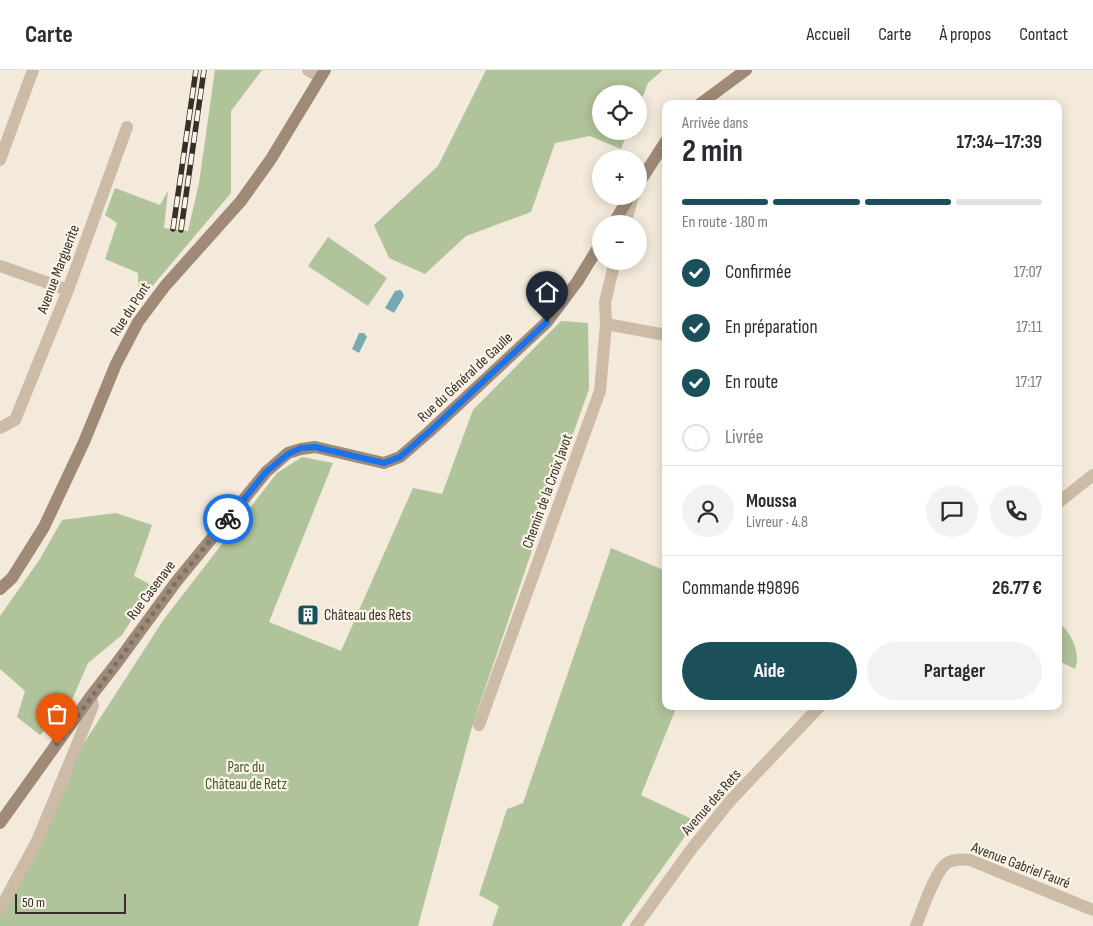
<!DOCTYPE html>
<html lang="fr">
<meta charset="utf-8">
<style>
:root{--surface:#fff;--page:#f2f2f3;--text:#2b2b33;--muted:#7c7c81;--line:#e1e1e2;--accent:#1b505b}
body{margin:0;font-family:"Sofia Sans Condensed",sans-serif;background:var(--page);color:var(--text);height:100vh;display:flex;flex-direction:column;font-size:19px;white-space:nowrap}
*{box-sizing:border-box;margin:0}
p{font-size:16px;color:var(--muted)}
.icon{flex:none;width:28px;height:28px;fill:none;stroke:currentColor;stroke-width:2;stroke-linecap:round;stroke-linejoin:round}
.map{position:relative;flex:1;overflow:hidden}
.sheet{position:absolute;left:662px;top:30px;width:400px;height:610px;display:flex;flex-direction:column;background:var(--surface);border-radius:10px;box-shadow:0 2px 12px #0003}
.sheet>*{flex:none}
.tools{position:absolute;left:592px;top:15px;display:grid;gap:10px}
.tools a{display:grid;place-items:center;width:55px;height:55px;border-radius:50%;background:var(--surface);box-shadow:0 2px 12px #0003;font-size:25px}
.scale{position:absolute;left:15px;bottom:12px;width:111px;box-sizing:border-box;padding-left:5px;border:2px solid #372e27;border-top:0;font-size:14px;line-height:18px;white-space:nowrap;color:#372e27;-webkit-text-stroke:4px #faf4e8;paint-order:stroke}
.pin{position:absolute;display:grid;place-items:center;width:42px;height:42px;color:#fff;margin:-51px -21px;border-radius:50% 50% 50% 0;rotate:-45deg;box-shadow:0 0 5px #0007}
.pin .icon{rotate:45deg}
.courier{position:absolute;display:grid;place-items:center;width:50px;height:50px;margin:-25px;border:4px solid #1a73e8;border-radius:50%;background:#fff;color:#222;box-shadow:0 1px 6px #0007}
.headline em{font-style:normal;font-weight:700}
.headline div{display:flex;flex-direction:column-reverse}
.headline{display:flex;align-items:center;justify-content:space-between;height:85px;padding:0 20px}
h1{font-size:32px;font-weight:700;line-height:38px}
.bar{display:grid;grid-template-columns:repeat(4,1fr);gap:8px 5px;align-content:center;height:60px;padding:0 20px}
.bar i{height:6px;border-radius:4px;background:var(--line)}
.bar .selected{background:var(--accent)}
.bar p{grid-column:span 4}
.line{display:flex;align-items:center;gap:12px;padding:0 20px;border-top:1px solid var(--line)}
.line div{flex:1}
.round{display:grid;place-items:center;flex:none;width:52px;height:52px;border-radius:26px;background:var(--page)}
ol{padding:0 20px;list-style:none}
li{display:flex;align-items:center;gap:15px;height:55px}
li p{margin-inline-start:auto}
li .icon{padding:5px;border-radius:50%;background:var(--accent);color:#fff;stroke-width:4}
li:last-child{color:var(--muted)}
li i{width:28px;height:28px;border:2px solid var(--line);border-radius:50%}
.button{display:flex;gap:10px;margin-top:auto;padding:10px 20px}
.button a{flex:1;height:58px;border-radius:30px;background:var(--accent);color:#fff;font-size:20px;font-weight:700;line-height:58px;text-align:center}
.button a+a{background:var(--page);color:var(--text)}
header{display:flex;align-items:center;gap:30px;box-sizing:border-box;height:70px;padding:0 25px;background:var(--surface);border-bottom:1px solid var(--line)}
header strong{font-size:24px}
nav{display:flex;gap:28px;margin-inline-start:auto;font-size:18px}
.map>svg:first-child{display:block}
.green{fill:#b1c39a}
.water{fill:#79a9b1}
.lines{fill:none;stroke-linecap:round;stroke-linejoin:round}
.street{stroke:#ccbba6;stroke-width:12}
.secondary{stroke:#9f8a77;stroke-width:12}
.rail-casing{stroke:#372e27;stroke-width:5.5}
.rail{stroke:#faf4e8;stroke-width:4;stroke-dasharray:11;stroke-linecap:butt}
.done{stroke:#797066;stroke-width:5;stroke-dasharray:0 9}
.route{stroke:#1a73e8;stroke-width:6}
.labels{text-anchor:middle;stroke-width:4.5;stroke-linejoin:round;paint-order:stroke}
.street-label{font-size:15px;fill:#372e27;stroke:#faf4e8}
.poi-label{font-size:15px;fill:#372e27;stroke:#faf4e8;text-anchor:start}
.park-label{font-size:15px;fill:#42572a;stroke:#faf4e8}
</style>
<header>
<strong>Carte</strong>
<nav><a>Accueil</a><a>Carte</a><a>À propos</a><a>Contact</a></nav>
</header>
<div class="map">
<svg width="1093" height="856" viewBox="0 0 1093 856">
<rect width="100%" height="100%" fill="#f3eadb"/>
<!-- green -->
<g class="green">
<polygon points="215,0 262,0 231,41 231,123 139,232 138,203 105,189 117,153 105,145 115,118 160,135 168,121 164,158 188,161 199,113"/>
<polygon points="486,0 663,0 648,13 639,36 639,24 601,24 601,61 628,61 621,79 590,66 555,73 531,142 466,166 425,204 389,188 374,155 438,96"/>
<polygon points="328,167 387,208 368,236 308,196"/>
<polygon points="561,251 588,253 589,319 540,457 472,657 418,856 0,856 0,842 73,690 164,549 277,403 302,387 333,393 269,552 341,581 413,418 442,424 473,340"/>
<polygon points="116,443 152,455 134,506 153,516 122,565 88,593 71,632 40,665 17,647 25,621 0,599 0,546 40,489 62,450"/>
<polygon points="611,478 666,501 666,636 677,636 641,725 696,751 621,856 492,856 499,836 479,825 507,739 523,733"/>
<path d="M1059 553C1072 563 1081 584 1075 599L1059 591Z"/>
</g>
<!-- water -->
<g class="water">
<polygon points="400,220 402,221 404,226 394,243 385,238 395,221"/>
<polygon points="359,263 364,263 367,267 359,283 352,279"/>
</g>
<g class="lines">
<!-- street -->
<g class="street">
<polyline points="308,0 320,7"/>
<polyline points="0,90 33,0"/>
<polyline points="625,154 633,126"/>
<polyline points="0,196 68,220"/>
<polyline points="606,254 666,265"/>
<polyline points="0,358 15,350 68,220 127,57"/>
<polyline points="1059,432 1093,405"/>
<polyline points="479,655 600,321 606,254 605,232 615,191"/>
<polyline points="0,839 37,771 93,636 91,626"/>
<polyline points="636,856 690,781 730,731 820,636"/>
<path d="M916 856C922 841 935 801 947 793 954 789 962 789 970 790L1093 840"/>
</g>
<!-- secondary -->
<g class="secondary">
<polyline points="700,34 746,0"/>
<polyline points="639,113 666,71"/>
<polyline points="613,154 630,126"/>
<polyline points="0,519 12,508 44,457 84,372 116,294 138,252 165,216 241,131 271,89 325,0"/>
<polyline points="0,753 91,626 116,594 176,512 266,402 288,383 301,379 315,377 384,393 400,387 430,361 547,252 577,212 601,173"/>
</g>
<!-- rail casing -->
<g class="rail-casing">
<g id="rail">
<polyline points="173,159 196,0"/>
<polyline points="181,160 204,0"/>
</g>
</g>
<!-- rail -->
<use href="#rail" class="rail"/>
</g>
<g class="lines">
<!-- done -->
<polyline class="done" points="57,674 176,512 228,449"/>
<!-- route -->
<polyline class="route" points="228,449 266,402 288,384 301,378 315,377 384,393 400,387 430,361 547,252"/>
</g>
<!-- icons -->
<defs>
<g id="building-square" transform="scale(1.125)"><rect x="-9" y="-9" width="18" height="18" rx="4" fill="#1b505b" stroke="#faf4e8"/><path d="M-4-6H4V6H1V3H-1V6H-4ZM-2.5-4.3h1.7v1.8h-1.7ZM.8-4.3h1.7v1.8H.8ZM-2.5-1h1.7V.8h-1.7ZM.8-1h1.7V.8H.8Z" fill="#fff"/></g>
</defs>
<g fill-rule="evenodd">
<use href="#building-square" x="308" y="545"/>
</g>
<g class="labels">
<!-- street labels -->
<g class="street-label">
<text transform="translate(58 199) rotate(-69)" y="5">Avenue Marguerite</text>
<text transform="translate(130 239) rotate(-57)" y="5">Rue du Pont</text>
<text transform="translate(465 307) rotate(-43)" y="5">Rue du Général de Gaulle</text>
<text transform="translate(547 421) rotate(-70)" y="5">Chemin de la Croix Javot</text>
<text transform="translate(151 520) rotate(-53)" y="5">Rue Casenave</text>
<text transform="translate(711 732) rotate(-49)" y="5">Avenue des Rets</text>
<text transform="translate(1021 795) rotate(21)" y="5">Avenue Gabriel Fauré</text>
</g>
<!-- poi labels -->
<g class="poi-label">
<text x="324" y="550">Château des Rets</text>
</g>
<!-- park labels -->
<g class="park-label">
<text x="246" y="702">Parc du<tspan x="246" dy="17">Château de Retz</tspan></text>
</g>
</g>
</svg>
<div class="tools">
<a><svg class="icon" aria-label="locate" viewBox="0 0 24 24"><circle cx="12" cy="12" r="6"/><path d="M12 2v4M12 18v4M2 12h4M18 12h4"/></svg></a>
<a>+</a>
<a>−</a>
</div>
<div class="scale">50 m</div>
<div class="pin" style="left:57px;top:674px;background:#ea580c"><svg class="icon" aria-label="bag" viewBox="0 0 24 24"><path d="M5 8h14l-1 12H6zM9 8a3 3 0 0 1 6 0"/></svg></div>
<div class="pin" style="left:547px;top:252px;background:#1f2937"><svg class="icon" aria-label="home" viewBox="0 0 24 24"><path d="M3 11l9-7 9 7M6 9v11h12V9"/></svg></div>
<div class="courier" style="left:228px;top:449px"><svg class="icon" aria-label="bike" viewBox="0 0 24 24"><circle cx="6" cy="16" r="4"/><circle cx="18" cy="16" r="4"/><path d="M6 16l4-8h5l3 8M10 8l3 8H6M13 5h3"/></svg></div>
<section class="sheet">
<div class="headline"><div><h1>2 min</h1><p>Arrivée dans</p></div><em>17:34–17:39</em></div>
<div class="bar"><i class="selected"></i><i class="selected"></i><i class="selected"></i><i></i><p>En route · 180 m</p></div>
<ol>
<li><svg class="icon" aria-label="check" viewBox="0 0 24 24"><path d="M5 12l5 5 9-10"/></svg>Confirmée<p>17:07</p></li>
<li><svg class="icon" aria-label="check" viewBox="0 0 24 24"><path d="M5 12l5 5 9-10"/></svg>En préparation<p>17:11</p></li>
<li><svg class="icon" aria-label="check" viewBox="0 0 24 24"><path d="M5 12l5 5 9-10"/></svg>En route<p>17:17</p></li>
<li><i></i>Livrée</li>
</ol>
<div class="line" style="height:90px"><a class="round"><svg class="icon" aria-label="person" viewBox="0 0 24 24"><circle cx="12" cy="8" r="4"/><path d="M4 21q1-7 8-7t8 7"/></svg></a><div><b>Moussa</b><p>Livreur · 4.8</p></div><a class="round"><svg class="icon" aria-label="chat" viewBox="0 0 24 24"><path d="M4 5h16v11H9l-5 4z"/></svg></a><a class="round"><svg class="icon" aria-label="phone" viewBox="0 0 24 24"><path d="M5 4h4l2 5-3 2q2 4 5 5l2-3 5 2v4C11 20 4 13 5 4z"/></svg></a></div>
<div class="line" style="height:65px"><div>Commande #9896</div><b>26.77 €</b></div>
<div class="button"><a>Aide</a><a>Partager</a></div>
</section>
</div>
